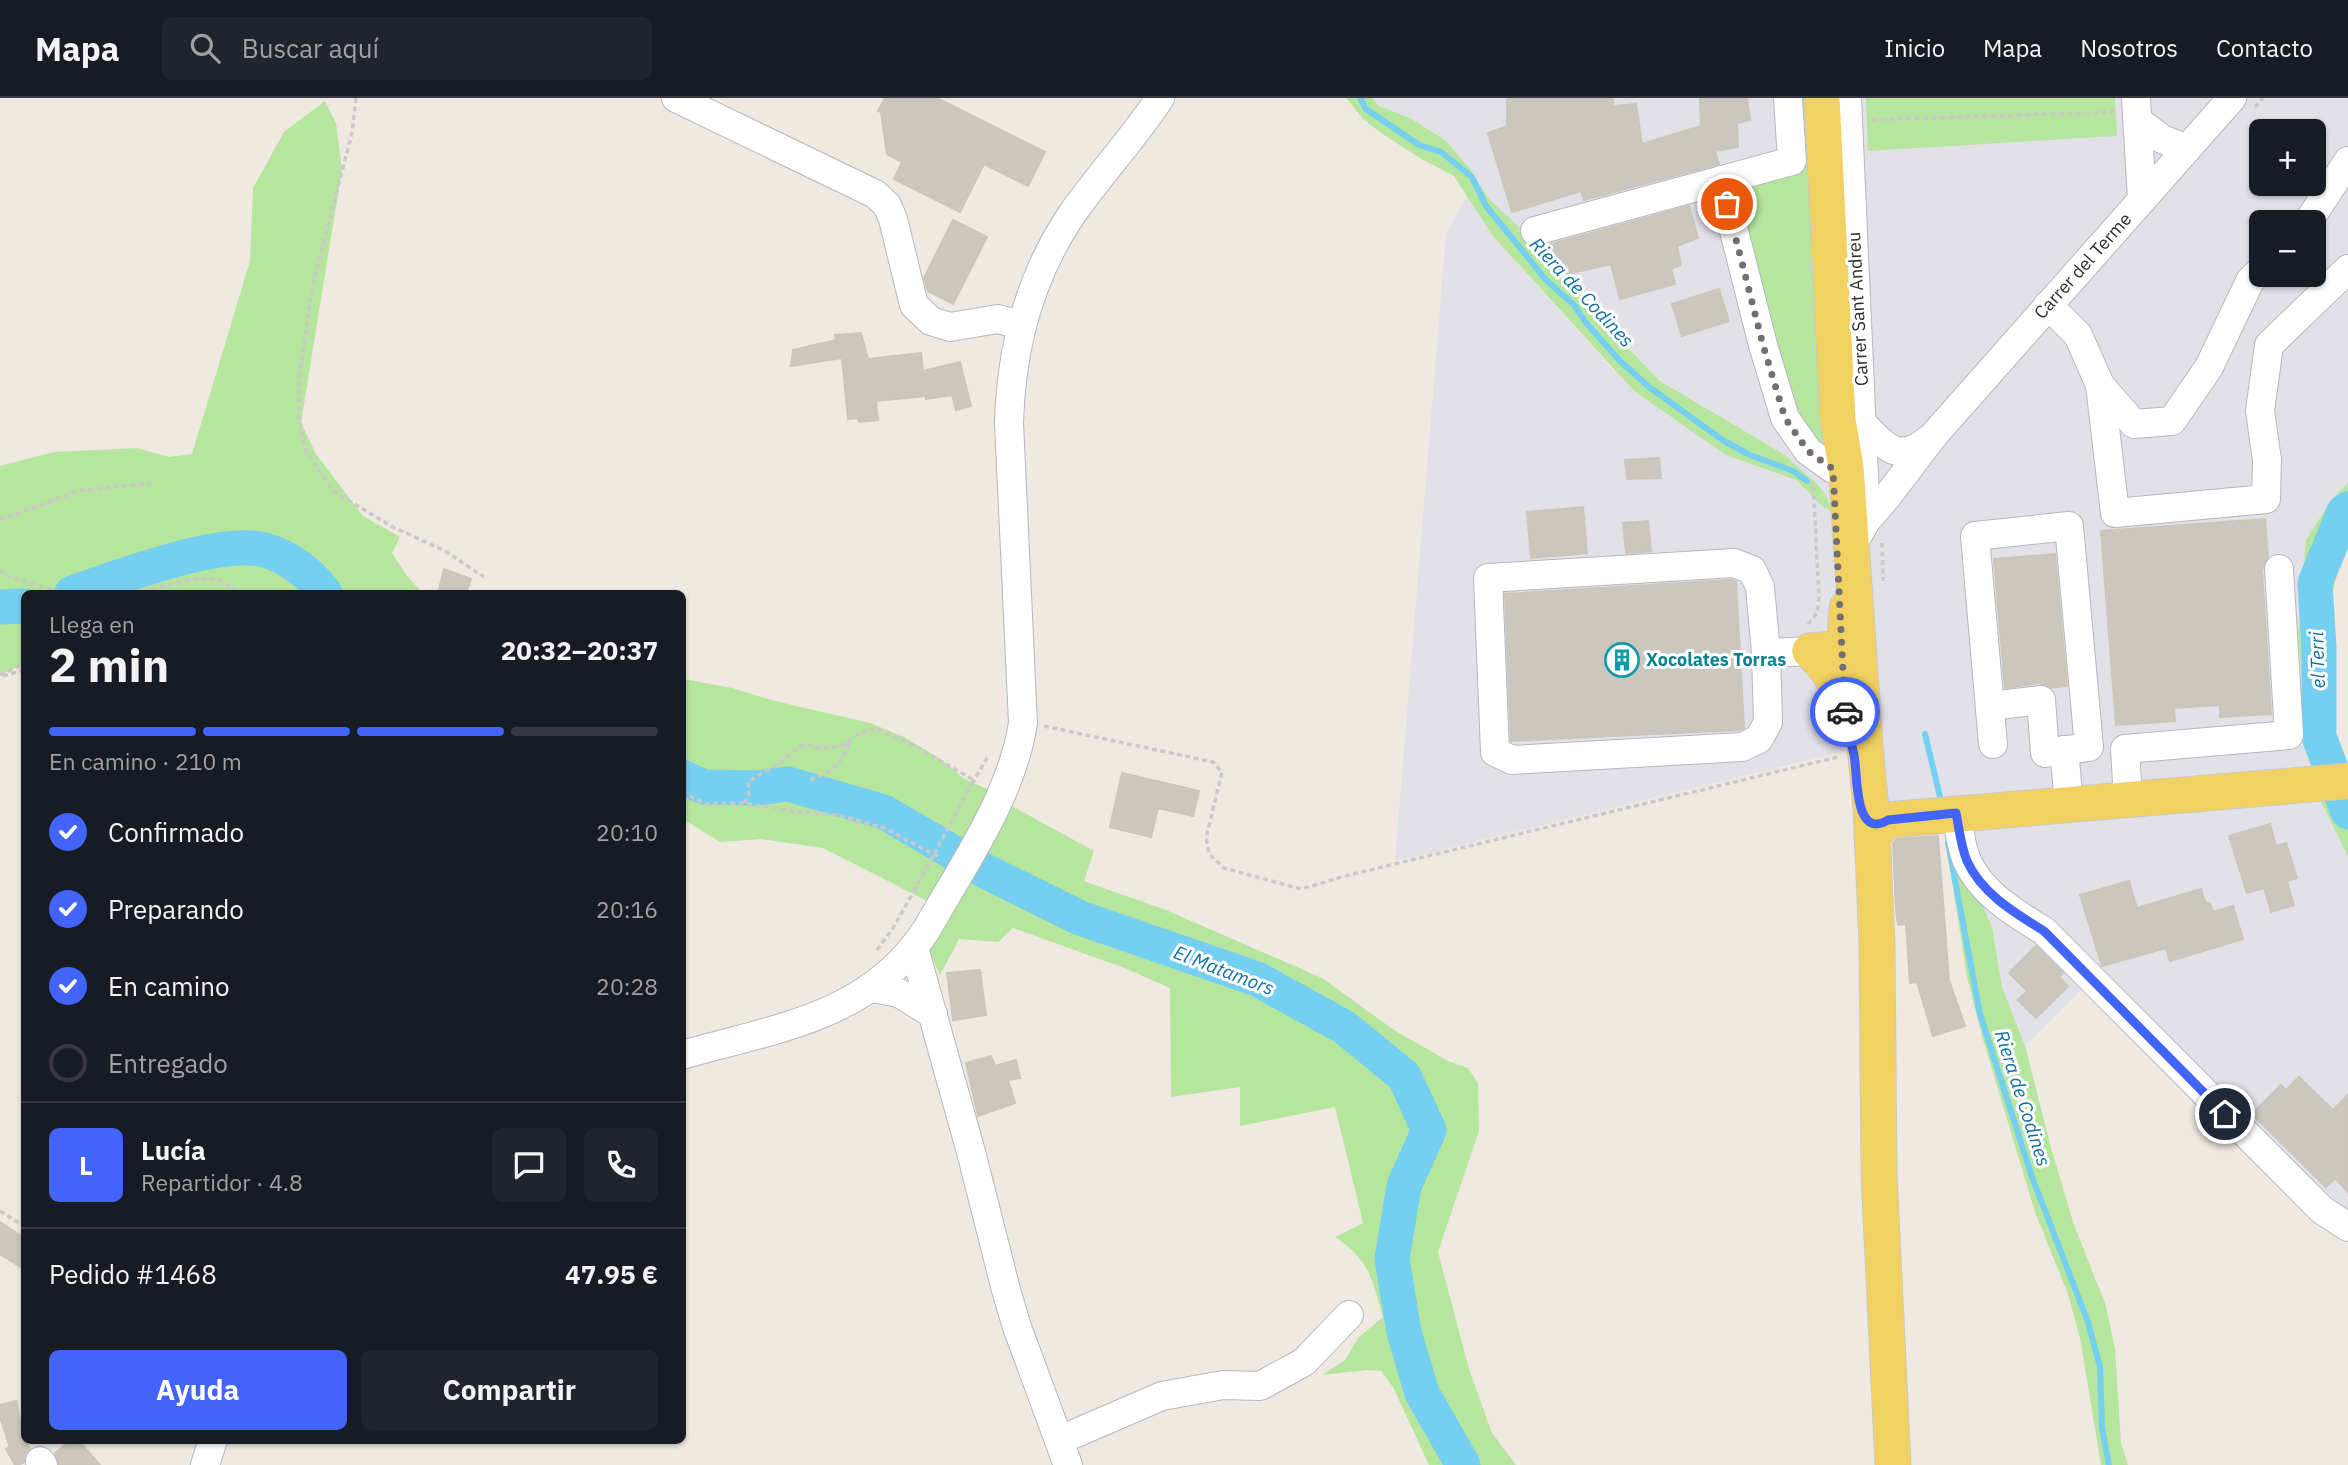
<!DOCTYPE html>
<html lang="es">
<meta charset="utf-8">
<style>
:root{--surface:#171b24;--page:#20242c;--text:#f1f3f6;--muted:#9ea1a6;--line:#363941;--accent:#4264fb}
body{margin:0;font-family:"IBM Plex Sans",sans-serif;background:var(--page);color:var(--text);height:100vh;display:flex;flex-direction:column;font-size:26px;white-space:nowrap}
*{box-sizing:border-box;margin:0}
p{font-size:23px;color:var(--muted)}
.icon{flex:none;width:38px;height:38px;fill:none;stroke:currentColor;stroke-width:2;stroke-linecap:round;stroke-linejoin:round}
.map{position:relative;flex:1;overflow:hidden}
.side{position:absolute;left:21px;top:492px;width:665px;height:854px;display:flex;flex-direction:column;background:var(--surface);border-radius:10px;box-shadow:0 2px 5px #0004}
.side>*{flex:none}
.fabs{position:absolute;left:2249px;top:21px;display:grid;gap:14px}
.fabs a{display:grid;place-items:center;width:77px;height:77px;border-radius:10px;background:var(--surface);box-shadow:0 2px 5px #0004;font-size:35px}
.pin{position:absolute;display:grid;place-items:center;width:60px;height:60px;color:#fff;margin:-30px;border:4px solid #fff;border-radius:50%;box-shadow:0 2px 7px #0007}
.courier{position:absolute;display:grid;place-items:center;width:70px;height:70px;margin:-35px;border:5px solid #4264fb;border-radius:50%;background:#fff;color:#222;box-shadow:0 2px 9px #0007}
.summary em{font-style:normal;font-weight:700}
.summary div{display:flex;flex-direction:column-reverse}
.summary{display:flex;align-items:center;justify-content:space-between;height:119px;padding:0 28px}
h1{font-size:46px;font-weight:700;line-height:52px}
.bar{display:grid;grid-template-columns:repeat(4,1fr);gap:10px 7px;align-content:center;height:84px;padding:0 28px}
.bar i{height:9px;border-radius:5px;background:var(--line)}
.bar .current{background:var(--accent)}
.bar p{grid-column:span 4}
.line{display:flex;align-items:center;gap:18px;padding:0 28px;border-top:2px solid var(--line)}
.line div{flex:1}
.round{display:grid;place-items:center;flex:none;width:74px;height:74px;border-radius:10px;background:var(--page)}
ol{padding:0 28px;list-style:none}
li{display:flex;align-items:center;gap:21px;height:77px}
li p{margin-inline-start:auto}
li .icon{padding:7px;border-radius:50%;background:var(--accent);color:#fff;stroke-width:4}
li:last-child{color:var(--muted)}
li i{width:38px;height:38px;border:4px solid var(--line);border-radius:50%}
.cta{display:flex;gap:14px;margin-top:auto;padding:14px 28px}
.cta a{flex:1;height:80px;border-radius:10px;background:var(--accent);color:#fff;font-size:28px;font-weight:700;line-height:80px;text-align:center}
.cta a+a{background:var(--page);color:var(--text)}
header{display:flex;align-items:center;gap:42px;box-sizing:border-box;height:98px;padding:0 35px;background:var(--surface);border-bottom:2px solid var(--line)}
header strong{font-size:33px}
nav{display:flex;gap:38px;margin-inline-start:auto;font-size:24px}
.search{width:490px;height:63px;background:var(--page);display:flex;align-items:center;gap:18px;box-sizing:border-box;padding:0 24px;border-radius:10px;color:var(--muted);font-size:26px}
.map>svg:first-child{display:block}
.industrial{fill:#e3e1e8;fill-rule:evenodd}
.green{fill:#b6e59e}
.water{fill:#75cff0}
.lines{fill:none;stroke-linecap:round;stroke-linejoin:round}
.stream{stroke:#75cff0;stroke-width:6}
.river{stroke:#75cff0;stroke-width:35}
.building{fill:#cbc7bf;stroke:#cbc5ba;stroke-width:2}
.minor-casing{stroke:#b4b7c1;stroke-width:30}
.major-casing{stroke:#c9c9c9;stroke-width:37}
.path{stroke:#c9c9c9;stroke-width:3.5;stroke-dasharray:5 3.5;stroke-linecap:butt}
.minor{stroke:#fff;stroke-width:28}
.major{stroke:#f2d163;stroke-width:35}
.path-bridge{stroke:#c9c9c9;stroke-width:3.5;stroke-dasharray:5 3.5;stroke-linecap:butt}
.done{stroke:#726f6d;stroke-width:7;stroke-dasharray:0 12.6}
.route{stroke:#4264fb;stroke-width:9}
.labels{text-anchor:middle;stroke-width:6;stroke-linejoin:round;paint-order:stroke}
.street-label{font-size:18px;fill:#2e2e2e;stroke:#fff}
.culture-label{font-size:18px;font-weight:bold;fill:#0d838f;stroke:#fff;text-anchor:start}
.water-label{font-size:19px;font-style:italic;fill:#0d6fa3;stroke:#fff}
</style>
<header>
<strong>Mapa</strong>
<div class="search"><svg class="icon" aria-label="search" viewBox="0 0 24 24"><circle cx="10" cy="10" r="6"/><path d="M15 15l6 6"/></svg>Buscar aquí</div>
<nav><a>Inicio</a><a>Mapa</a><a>Nosotros</a><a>Contacto</a></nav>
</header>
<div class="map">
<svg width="2348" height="1367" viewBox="0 0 2348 1367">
<rect width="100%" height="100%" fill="#efe9e1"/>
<!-- industrial -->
<path class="industrial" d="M1372 0H2348V385L2332 401 2323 708 2348 759V1122L2086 887 2025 948 2002 889 1992 829 1961 758 1952 714 1856 722 1854 651 1395 763 1446 135 1467 98 1492 137 1614 273 1796 382 1823 409 1826 397 1816 385 1785 357 1660 283 1594 215 1515 125 1489 101 1470 71 1410 20 1379 8ZM2261 33H2314V86H2261ZM2261 124H2314V177H2261Z"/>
<!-- green -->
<g class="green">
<polygon points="1346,0 1372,0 1379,8 1410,20 1446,43 1470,71 1489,101 1515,125 1594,215 1660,283 1785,357 1816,385 1826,397 1832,413 1823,409 1796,382 1726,357 1634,293 1492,137 1454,78 1420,60 1381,35 1363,21"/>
<polygon points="1797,0 1808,0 1825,348 1814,344 1800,325 1784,286 1735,93 1800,76"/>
<polygon points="1866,0 2115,0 2117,38 1868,53"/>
<polygon points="325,3 336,25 342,71 301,325 316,356 363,418 400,439 392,455 407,478 423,495 24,495 24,566 0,577 0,368 54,354 137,350 169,359 192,356 250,163 253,90 284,34"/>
<polygon points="2348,385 2348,447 2336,478 2328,520 2338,673 2311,674 2298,538 2306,442 2332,401"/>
<polygon points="683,581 732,590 775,603 870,625 904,639 942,662 963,680 993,694 929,804 823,750 760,741 720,744 683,721"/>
<polygon points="2348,699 2348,759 2320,701"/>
<path d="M1010 707 1094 753 1084 783 1166 812 1322 880 1394 932 1448 963 1468 970 1478 985 1479 1033 1438 1154 1469 1271 1492 1335 1516 1367H1429L1393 1289 1381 1273 1367 1272 1322 1277 1345 1262 1358 1240 1383 1219C1372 1182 1370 1162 1335 1139L1363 1125 1335 1009 1240 1028V989L1171 999 1170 890 1127 871 1013 830 998 844 959 841 940 877 929 853Z"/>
<polygon points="1944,731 1961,758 1992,829 2002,889 2025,948 2050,1046 2073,1124 2106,1208 2115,1251 2121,1345 2128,1367 2101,1367 2080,1240 2068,1196 2035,1114 1982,938 1967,879"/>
</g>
<!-- water -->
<polygon class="water" points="791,670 800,681 800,690 793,700 776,692 757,690"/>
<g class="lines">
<!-- stream -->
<g class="stream">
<polyline points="1360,0 1366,11 1419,47 1441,54 1472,79 1486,108 1526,157 1545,181 1574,207 1587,226 1620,263 1649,289 1724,343 1750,357 1793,373 1807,383"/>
<polyline points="1925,636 1942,707"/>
<polyline points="1948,745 1980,916 2032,1079 2088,1224 2100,1269 2102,1330 2109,1367"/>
</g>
<!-- river -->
<g class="river">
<polyline points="2348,411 2344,414 2315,485 2319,550 2319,639 2348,714"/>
<path d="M72 495C116 480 221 440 265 452 289 459 310 476 325 495"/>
<polyline points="0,509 24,508"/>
<polyline points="682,679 704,689 757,690 788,686 884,714 983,772 1080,820 1257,881 1344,929 1404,978 1429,1032 1404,1088 1392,1161 1404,1234 1422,1295 1463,1367"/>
</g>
</g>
<!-- building -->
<g class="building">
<polygon points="885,0 937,0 1045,54 1028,88 984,66 960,114 894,81 902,64 887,56 881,14 878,13"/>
<polygon points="1507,0 1613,0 1613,8 1636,6 1642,46 1701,28 1700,0 1747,0 1750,22 1737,25 1738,49 1715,53 1719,66 1584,102 1581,93 1512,114 1488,35 1507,28"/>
<polygon points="1689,108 1698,140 1677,148 1681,167 1671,171 1675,186 1620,201 1611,166 1567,176 1547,147"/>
<polygon points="953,122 987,139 953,206 928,193 924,180"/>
<polygon points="1719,191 1729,223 1682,238 1672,206"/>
<polygon points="861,235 868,261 921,255 923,273 960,264 971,308 956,312 952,297 926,301 926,298 876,303 878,322 859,324 858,320 848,321 842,260 791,268 793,252 836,242 835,237"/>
<polygon points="1659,360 1661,380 1627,381 1625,362"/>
<polygon points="1583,409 1587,455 1531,460 1527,414"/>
<polygon points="2265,421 2268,459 2262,472 2271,616 2220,619 2220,607 2174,610 2175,623 2116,627 2101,433"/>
<polygon points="1648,423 1651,453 1626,455 1623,425"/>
<polygon points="2055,456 2067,588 2051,590 2039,585 2005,590 1994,461"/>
<polygon points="444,471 471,481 466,495 438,495"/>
<polygon points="1731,482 1736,484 1744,630 1738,632 1511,643 1505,496"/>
<polygon points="1122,675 1199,693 1193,718 1158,710 1151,739 1110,729"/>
<polygon points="2270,726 2276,748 2286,745 2297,780 2287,783 2294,807 2271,814 2264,790 2247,795 2229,738"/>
<polygon points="1938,738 1949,882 1965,928 1933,938 1917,884 1910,885 1906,826 1898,827 1896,811 1893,745 1897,741"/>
<polygon points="2129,783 2137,810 2201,791 2206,806 2210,805 2213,814 2233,808 2243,841 2170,863 2166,850 2102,868 2080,797"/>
<polygon points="2036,848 2063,875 2059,879 2068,888 2036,920 2018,902 2027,893 2009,875"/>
<polygon points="980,872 986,917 953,922 947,875"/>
<polygon points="991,958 995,968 1016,962 1020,980 1008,982 1015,1005 978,1018 966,965"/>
<polygon points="2299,979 2333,1012 2348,997 2348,1094 2335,1080 2326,1089 2252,1016 2281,987 2286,992"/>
<polygon points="0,1124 24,1140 24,1171 0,1156"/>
<polygon points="16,1303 24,1342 30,1350 25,1356 24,1364 19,1367 15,1367 6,1351 10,1349 0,1319 0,1307"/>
<polygon points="71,1342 78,1342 100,1367 59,1367 55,1355"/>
</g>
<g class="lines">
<!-- minor casing -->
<g class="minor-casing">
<g id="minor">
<polyline points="676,0 875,96 887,107 893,121 914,207 931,223 950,229 998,221 1021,227"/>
<polyline points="1847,0 1866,423"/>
<polyline points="2136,0 2142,102"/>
<polyline points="2138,23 2162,41 2187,51"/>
<polyline points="1721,82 1763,247 1785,320 1808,353 1833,371"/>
<polyline points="2308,124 2348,63"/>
<polyline points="1535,133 1792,63 1788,0"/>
<polyline points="2048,207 2078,237 2100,287 2134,326 2172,323 2209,269 2250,183 2261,172"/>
<polyline points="2100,287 2115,415 2266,401 2267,362 2260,313 2269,247 2348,171"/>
<path d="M1863 326C1885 350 1900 366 1929 341"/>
<polyline points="1852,448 1866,423 1886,400 1934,337 2232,0"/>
<polyline points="1766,555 1760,489 1752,472 1734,465 1488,480 1495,654 1512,662 1742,649 1759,641 1768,624 1766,555 1810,553"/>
<polyline points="1990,608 2041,602 2045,655 2089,649 2069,428 1975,438 1993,646"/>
<polyline points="2064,652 2069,705"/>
<polyline points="2128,701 2125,651 2289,637 2279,471"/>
<path d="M1956 715C1959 730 1961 749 1967 763 1982 796 2015 815 2044 833L2322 1112 2348 1129"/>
<polyline points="914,850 971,1054 1006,1192 1017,1229 1068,1367"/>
<polyline points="872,890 899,895 933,916"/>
<path d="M682 957C776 930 869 920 927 831 963 767 1012 698 1023 625L1009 325C1011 251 1030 178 1072 116 1100 76 1133 41 1160 0"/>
<polyline points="1060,1342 1162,1298 1223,1287 1260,1288 1304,1264 1349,1217"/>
<polyline points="40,1363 43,1367"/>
<polyline points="205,1367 213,1342"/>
</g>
</g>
<!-- major casing -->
<g class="major-casing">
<g id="major">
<polyline points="1822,0 1838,322 1846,369 1865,648 1871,710 1877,846 1879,1076 1893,1367"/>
<polyline points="1810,553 1834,551 1845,542 1847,510"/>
<path d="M1810 553C1828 570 1837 584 1844 607"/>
<polyline points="1872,737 1888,722 2348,683"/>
</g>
</g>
<!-- path -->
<g class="path">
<polyline points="356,0 352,35 313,185 299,280 299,319 305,351 333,393 393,429 445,453 484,479"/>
<polyline points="2255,9 2263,0"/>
<polyline points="1872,22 2112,14 2112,10"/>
<polyline points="0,422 78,393 151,385"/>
<polyline points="1882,445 1883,483"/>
<polyline points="0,472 5,477 62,495"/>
<polyline points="135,495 193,481 218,481 241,495"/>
<polyline points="1808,526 1817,515 1819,500 1813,384"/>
<polyline points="0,577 24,566"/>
<polyline points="3,578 24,572"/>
<polyline points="1044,628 1213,664 1222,674 1206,740 1209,756 1224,770 1301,791 1349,777 1838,659"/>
<path d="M810 682C830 676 845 663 849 643"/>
<polyline points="972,686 987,660 990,657"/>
<polyline points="682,694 706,706 744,705 798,714 838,717 884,730 939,759 938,762"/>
<polyline points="744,705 749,697 748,684 778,666 800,648 807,646 818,650 839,649 863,634 875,630 916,649 974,682"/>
<polyline points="877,852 893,830 914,793 920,793"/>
<polyline points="0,1113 24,1128"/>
</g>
<!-- minor -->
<use href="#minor" class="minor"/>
<!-- major -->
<use href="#major" class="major"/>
<!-- path-bridge -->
<polyline class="path-bridge" points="914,793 972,686"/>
</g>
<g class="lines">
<!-- done -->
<polyline class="done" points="1727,106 1763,247 1785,320 1808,353 1833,371 1845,614"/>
<!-- route -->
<path class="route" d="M1845 614C1845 630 1851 642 1854 657 1858 674 1853 743 1888 722L1956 715C1959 730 1961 749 1967 763 1982 796 2015 815 2044 833L2225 1016"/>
</g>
<!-- icons -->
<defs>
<g id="building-ring" transform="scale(1.75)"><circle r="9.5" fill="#fff" stroke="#0f9aa8" stroke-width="1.5"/><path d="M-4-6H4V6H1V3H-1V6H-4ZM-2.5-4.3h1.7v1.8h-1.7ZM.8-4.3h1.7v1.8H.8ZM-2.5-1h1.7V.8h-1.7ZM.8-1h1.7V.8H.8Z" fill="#0f9aa8"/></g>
</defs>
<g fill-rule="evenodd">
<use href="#building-ring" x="1622" y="562"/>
</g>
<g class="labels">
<!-- street labels -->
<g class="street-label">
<text transform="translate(2083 168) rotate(-48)" y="6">Carrer del Terme</text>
<text transform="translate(1858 211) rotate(-93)" y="6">Carrer Sant Andreu</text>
</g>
<!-- culture labels -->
<g class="culture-label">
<text x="1646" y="568">Xocolates Torras</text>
</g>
<!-- water labels -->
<g class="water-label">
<text transform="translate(1582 194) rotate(47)" y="7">Riera de Codines</text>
<text transform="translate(2317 562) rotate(-92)" y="7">el Terri</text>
<text transform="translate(1224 872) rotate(21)" y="7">El Matamors</text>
<text transform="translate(2023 1000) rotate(72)" y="7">Riera de Codines</text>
</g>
</g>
</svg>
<div class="fabs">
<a>+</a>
<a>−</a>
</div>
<div class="pin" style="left:1727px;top:106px;background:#ea580c"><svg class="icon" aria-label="bag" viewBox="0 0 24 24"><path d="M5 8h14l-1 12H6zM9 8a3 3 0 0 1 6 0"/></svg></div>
<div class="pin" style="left:2225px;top:1016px;background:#1f2937"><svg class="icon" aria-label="home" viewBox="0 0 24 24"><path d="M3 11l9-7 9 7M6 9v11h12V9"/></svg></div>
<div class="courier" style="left:1845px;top:614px"><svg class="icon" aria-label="car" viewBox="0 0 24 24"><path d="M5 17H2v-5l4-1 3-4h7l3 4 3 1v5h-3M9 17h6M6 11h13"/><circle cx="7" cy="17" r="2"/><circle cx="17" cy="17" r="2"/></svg></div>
<section class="side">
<div class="summary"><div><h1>2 min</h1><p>Llega en</p></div><em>20:32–20:37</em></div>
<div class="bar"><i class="current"></i><i class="current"></i><i class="current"></i><i></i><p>En camino · 210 m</p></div>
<ol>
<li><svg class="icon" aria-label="check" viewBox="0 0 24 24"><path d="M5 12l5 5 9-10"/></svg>Confirmado<p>20:10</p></li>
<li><svg class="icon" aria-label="check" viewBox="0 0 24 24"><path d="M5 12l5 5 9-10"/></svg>Preparando<p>20:16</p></li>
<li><svg class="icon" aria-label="check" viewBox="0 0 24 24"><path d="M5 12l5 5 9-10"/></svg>En camino<p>20:28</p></li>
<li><i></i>Entregado</li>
</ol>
<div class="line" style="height:126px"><b class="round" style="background:var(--accent);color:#fff">L</b><div><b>Lucía</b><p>Repartidor · 4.8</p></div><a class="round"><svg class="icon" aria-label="chat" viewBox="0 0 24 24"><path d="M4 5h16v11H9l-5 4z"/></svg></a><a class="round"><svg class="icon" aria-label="phone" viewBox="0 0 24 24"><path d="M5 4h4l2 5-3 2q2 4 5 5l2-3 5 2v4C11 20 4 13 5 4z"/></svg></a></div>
<div class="line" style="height:91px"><div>Pedido #1468</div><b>47.95 €</b></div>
<div class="cta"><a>Ayuda</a><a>Compartir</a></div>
</section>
</div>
